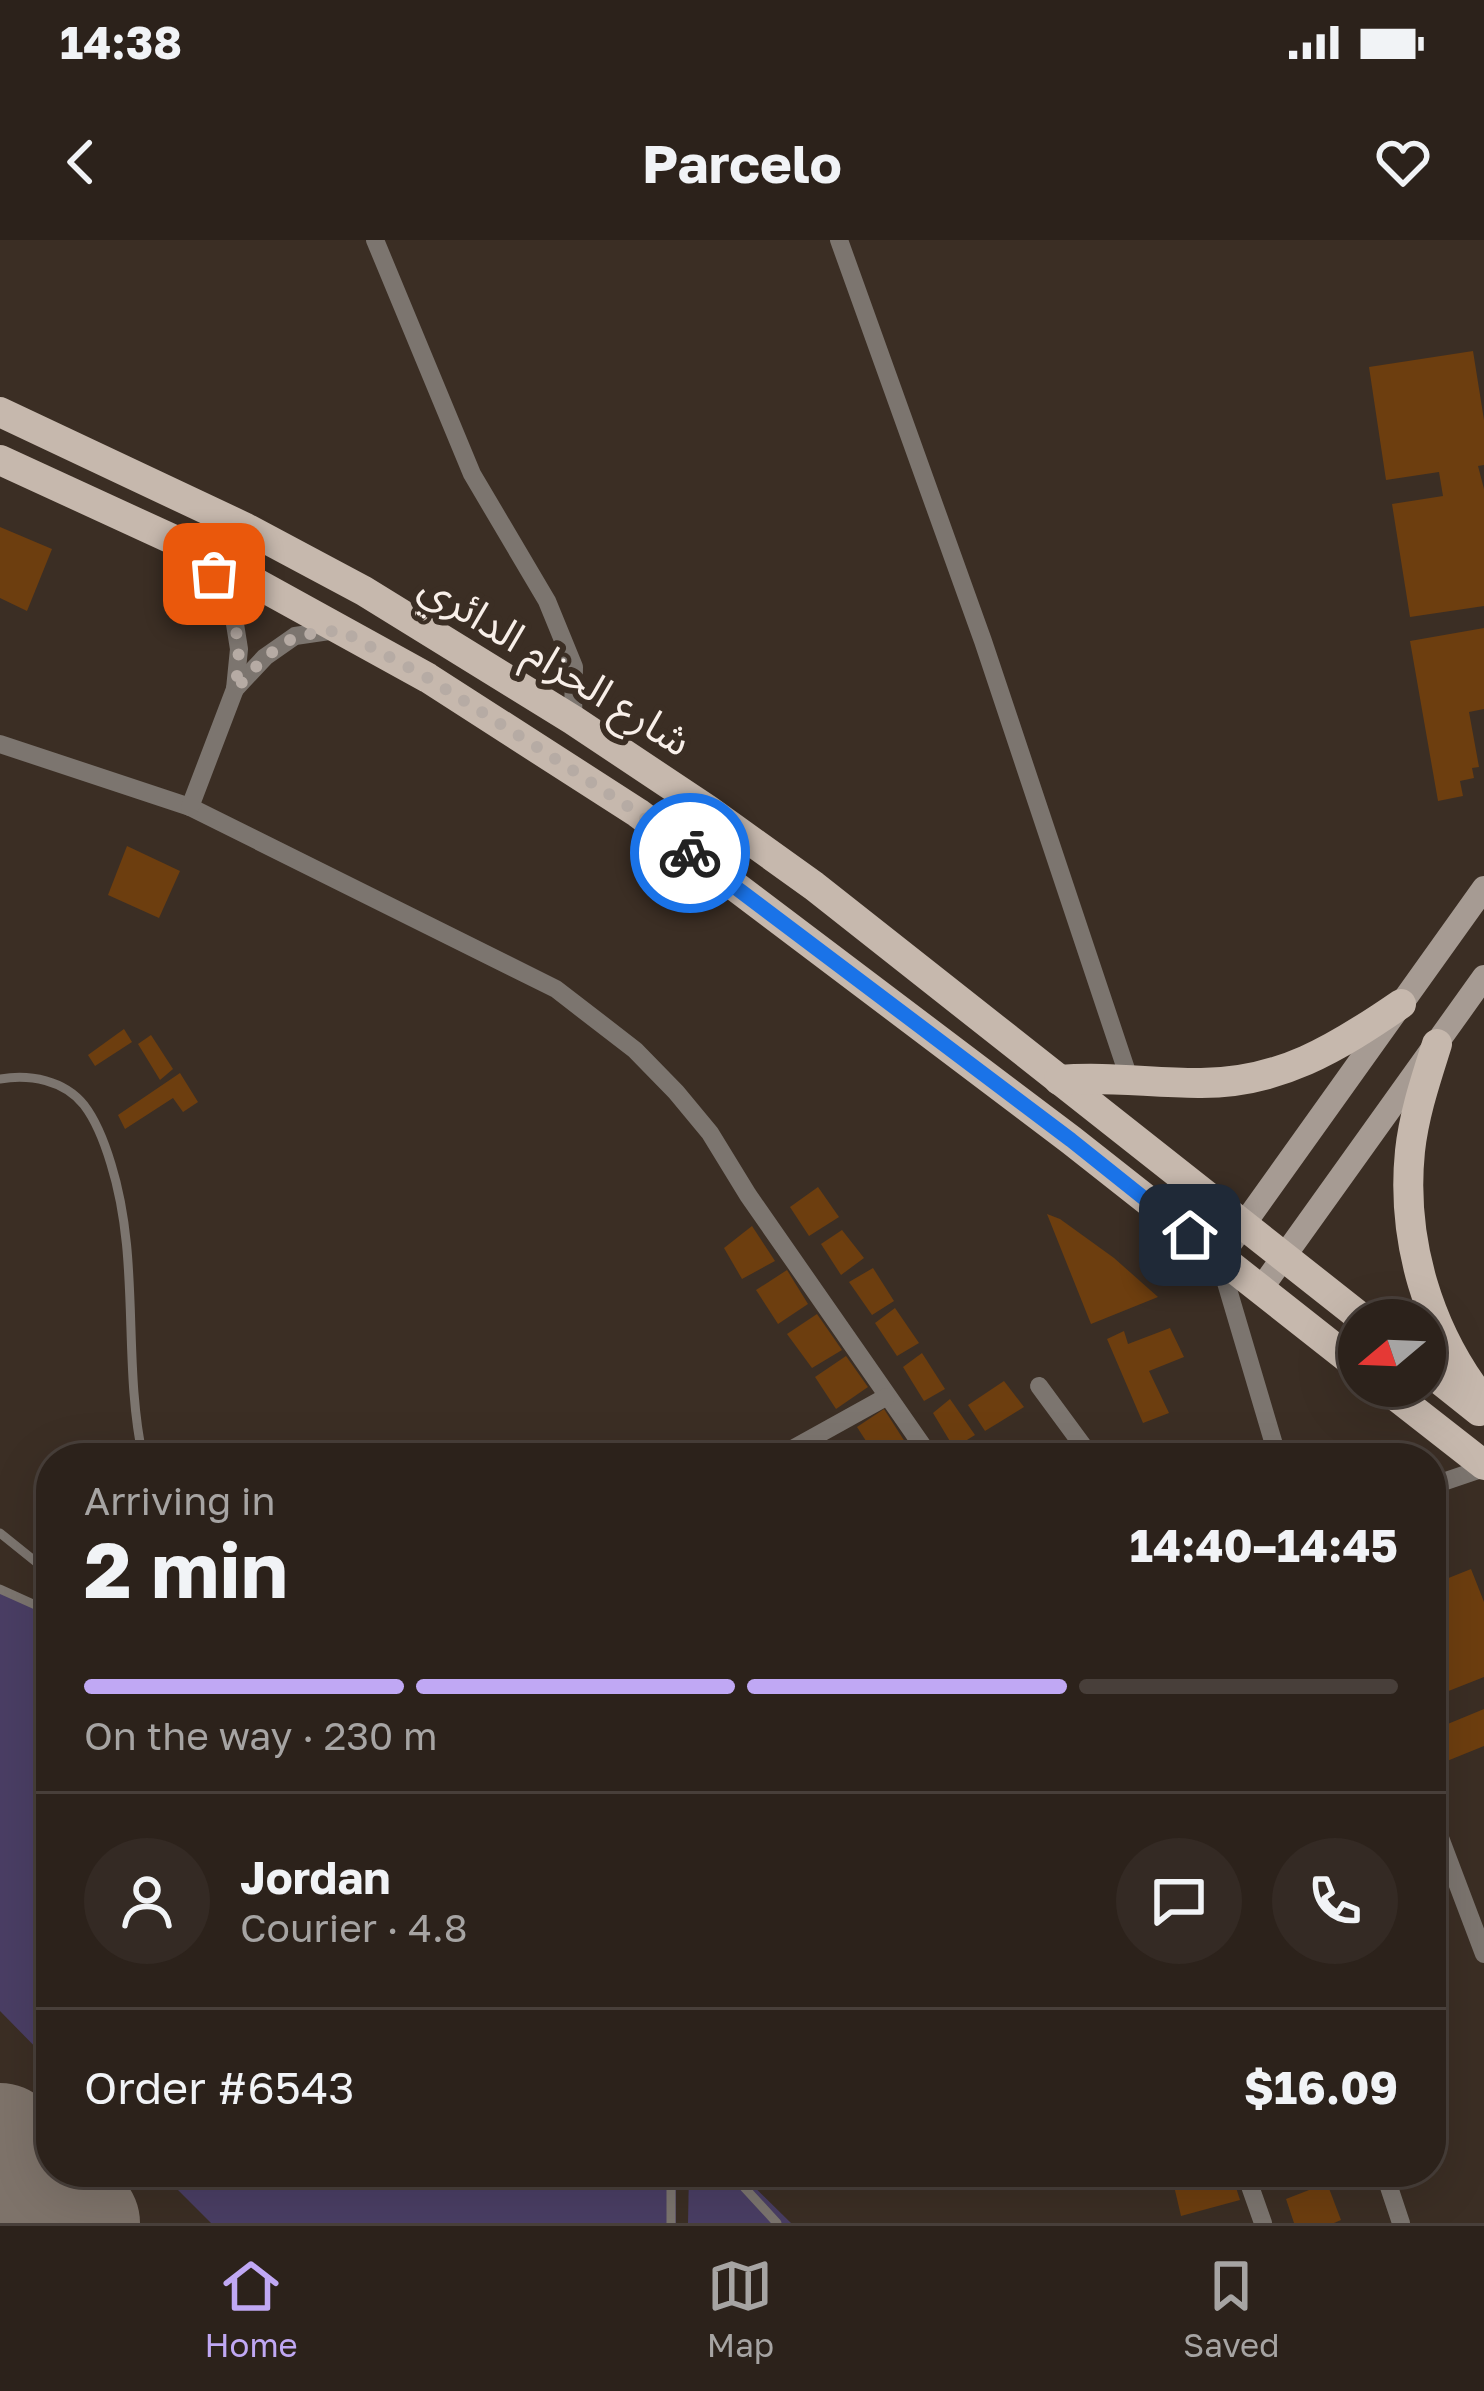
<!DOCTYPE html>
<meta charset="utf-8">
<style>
:root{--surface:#2c221b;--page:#342a24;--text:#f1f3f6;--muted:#a6a4a3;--line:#483f3a;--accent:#c0a8f4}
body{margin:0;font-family:"Golos Text","Noto Sans Arabic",sans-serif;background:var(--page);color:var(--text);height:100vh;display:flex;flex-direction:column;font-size:45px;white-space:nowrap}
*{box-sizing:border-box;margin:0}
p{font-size:39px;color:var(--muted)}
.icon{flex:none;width:66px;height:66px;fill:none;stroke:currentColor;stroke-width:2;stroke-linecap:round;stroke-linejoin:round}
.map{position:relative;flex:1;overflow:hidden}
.side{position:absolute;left:36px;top:1203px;width:1410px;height:744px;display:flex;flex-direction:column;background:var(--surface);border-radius:48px;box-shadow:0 12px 48px #0002,0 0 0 3px var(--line)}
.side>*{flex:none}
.needle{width:78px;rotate:251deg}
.buttons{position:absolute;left:1338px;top:1059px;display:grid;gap:24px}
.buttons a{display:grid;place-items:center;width:108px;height:108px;border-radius:50%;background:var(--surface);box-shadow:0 12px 48px #0002,0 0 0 3px var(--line);font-size:60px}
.pin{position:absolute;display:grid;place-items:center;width:102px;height:102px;color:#fff;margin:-51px;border-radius:24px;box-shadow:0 6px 18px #0006}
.courier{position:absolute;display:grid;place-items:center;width:120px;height:120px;margin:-60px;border:9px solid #1a73e8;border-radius:50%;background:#fff;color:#222;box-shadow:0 3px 15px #0007}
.overview em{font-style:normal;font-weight:700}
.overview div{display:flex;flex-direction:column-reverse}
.overview{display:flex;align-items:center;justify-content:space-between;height:204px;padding:0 48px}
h1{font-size:78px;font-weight:700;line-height:90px}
.bar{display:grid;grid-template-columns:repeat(4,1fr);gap:18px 12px;align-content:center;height:144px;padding:0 48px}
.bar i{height:15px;border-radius:9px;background:var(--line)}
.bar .active{background:var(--accent)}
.bar p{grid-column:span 4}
.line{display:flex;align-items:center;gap:30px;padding:0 48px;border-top:3px solid var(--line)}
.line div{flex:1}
.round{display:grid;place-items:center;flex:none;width:126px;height:126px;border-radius:63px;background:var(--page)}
.status{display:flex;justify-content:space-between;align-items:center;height:84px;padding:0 60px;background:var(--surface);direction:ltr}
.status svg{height:33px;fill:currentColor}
header{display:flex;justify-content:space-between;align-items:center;height:156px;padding:0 48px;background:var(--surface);font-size:54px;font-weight:700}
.dock{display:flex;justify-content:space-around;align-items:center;height:168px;border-top:3px solid var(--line);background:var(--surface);font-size:33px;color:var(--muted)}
.dock a{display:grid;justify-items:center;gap:6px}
.dock .active{color:var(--accent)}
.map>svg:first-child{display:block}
.green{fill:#4a3e64}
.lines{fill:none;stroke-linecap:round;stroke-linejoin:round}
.runway{stroke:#7e736a;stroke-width:126}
.building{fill:#6d3e0f}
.lane{stroke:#7c756f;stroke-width:9}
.street{stroke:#7c756f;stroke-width:18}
.secondary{stroke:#a69b93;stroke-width:24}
.primary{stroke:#c6b8ad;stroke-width:30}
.done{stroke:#b6aba4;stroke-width:12;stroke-dasharray:0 21.6}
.route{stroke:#1a73e8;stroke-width:15}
.labels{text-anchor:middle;stroke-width:12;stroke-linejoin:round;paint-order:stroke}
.street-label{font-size:42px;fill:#f8efe9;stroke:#3b2e24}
</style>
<div class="status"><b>14:38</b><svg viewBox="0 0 49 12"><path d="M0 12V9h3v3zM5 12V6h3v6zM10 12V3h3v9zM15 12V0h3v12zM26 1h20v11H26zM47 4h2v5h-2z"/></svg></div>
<header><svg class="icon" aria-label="back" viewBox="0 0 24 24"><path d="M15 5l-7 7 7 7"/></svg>Parcelo<svg class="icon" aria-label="heart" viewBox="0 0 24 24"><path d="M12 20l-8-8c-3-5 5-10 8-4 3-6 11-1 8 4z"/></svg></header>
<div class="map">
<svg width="1484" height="1983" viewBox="0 0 1484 1983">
<rect width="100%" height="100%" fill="#3b2e24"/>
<!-- green -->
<g class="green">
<polygon points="0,1347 51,1374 51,1823 0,1771"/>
<polygon points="160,1932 676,1932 676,1983 211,1983"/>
<polygon points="689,1932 739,1932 791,1983 688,1983"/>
</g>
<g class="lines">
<!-- runway -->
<polyline class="runway" points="0,1906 77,1983"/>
</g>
<!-- building -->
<g class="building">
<polygon points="1473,111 1484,180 1484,225 1478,226 1484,249 1484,366 1410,377 1392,264 1443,256 1439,232 1386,240 1369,127"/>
<polygon points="0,287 52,309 27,371 0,358"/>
<polygon points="1484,388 1484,469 1469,472 1479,527 1472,528 1474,538 1460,541 1463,556 1438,561 1410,401"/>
<polygon points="127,606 180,631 159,678 108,655"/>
<polygon points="124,789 132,802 95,826 88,815"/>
<polygon points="151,795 173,829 160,840 138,804"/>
<polygon points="180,833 198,862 183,872 173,858 125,889 118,875"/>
<polygon points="818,947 839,977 809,996 790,967"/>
<polygon points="1047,974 1060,979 1114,1018 1158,1057 1091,1084"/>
<polygon points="752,986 775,1021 742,1039 724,1008"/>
<polygon points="842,990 864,1018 841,1035 821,1004"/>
<polygon points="873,1028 894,1061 872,1075 849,1042"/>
<polygon points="787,1030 808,1064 778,1084 756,1050"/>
<polygon points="895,1068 919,1103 897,1116 875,1083"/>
<polygon points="817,1074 842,1110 812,1128 787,1094"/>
<polygon points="1170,1088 1184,1117 1149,1131 1169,1173 1143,1183 1107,1099 1124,1091 1128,1104"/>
<polygon points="922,1113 945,1149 924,1161 903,1127"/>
<polygon points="846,1116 868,1147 836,1169 815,1137"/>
<polygon points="1004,1141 1024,1167 985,1191 968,1165"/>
<polygon points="950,1159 975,1195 954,1208 933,1173"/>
<polygon points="884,1169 907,1205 886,1218 877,1218 857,1187"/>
<polygon points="1471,1329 1484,1362 1484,1437 1446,1452 1441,1436 1431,1440 1431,1345"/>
<polygon points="1484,1469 1484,1506 1447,1521 1438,1488"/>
<polygon points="1223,1932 1231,1932 1240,1960 1181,1976 1174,1946"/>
<polygon points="1327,1943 1341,1980 1334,1983 1294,1983 1286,1959"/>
</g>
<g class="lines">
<!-- lane -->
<g class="lane">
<path d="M0 839C30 834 64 840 84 865 97 882 105 904 111 924 141 1020 122 1121 143 1218"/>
<polyline points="0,1293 51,1334"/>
<polyline points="0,1349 51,1372"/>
<polyline points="730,1932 777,1983"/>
<polyline points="671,1983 671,1932"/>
</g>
<!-- street -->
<g class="street">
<polyline points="375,0 472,234 547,361 574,427 573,480"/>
<polyline points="839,0 983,401 1129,838"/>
<polyline points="235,449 265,417 295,396 336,390"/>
<polyline points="0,504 190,567 556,749 635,810 676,852 710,893 748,955 931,1218"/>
<polyline points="190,567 235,449 239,409 231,359 203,320"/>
<polyline points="1219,1019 1278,1218"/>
<polyline points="1039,1146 1092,1218"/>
<polyline points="776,1218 886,1157"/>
<polyline points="1431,1246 1484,1228"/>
<polyline points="1431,1574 1484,1714"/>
<polyline points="1245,1932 1263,1983"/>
<polyline points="1384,1932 1401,1983"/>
</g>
<!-- secondary -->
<g class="secondary">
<polyline points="1219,1019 1484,648"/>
<polyline points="1260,1050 1484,737"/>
</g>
<!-- primary -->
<g class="primary">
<polyline points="0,172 244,287 364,351 573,480 708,570 814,646 1364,1080"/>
<polyline points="0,220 196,310 428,438 638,573 1071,900 1359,1127"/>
<path d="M1437 804C1426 839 1414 874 1410 911 1401 1000 1428 1091 1484 1162"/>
<path d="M1059 840C1107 836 1151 843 1198 843 1279 844 1337 808 1401 764"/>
<polyline points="1425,1128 1479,1171"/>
<polyline points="1383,1146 1484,1225"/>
</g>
</g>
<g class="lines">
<!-- done -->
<polyline class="done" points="214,334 231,359 239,409 236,449 265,417 296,396 340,390 428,438 540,509 638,573 690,613"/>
<!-- route -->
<polyline class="route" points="690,613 1071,900 1190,995"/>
</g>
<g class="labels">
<!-- street labels -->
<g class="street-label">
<text transform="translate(556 423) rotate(32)" y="15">شارع الحزام الدائري</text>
</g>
</g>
</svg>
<div class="buttons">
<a><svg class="needle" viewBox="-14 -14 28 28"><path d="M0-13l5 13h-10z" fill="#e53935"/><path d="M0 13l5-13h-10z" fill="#a6a4a3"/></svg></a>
</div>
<div class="pin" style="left:214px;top:334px;background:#ea580c"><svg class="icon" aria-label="bag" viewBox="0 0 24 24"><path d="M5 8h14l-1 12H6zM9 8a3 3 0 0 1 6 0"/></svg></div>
<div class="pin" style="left:1190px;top:995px;background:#1f2937"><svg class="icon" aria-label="home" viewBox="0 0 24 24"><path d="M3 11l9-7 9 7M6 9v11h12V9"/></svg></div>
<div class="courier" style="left:690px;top:613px"><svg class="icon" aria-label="bike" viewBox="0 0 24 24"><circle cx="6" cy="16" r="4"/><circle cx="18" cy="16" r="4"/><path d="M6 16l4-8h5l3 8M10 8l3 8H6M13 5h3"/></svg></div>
<section class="side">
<div class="overview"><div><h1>2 min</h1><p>Arriving in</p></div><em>14:40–14:45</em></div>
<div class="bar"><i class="active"></i><i class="active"></i><i class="active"></i><i></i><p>On the way · 230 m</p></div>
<div class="line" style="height:216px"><a class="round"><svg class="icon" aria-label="person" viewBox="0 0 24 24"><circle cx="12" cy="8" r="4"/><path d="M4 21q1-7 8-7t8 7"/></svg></a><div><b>Jordan</b><p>Courier · 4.8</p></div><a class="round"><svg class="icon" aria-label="chat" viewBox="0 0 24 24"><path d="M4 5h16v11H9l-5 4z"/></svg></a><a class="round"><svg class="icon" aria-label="phone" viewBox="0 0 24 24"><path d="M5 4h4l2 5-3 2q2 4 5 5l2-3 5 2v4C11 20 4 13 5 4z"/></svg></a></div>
<div class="line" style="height:156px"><div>Order #6543</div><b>$16.09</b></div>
</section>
</div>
<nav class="dock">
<a class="active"><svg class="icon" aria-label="home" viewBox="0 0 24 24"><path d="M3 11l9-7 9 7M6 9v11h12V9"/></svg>Home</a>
<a><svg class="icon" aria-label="map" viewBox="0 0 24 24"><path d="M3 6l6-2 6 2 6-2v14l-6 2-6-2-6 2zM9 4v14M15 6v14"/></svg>Map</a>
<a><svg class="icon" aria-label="saved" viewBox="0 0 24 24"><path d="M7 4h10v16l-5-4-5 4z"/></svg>Saved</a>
</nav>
